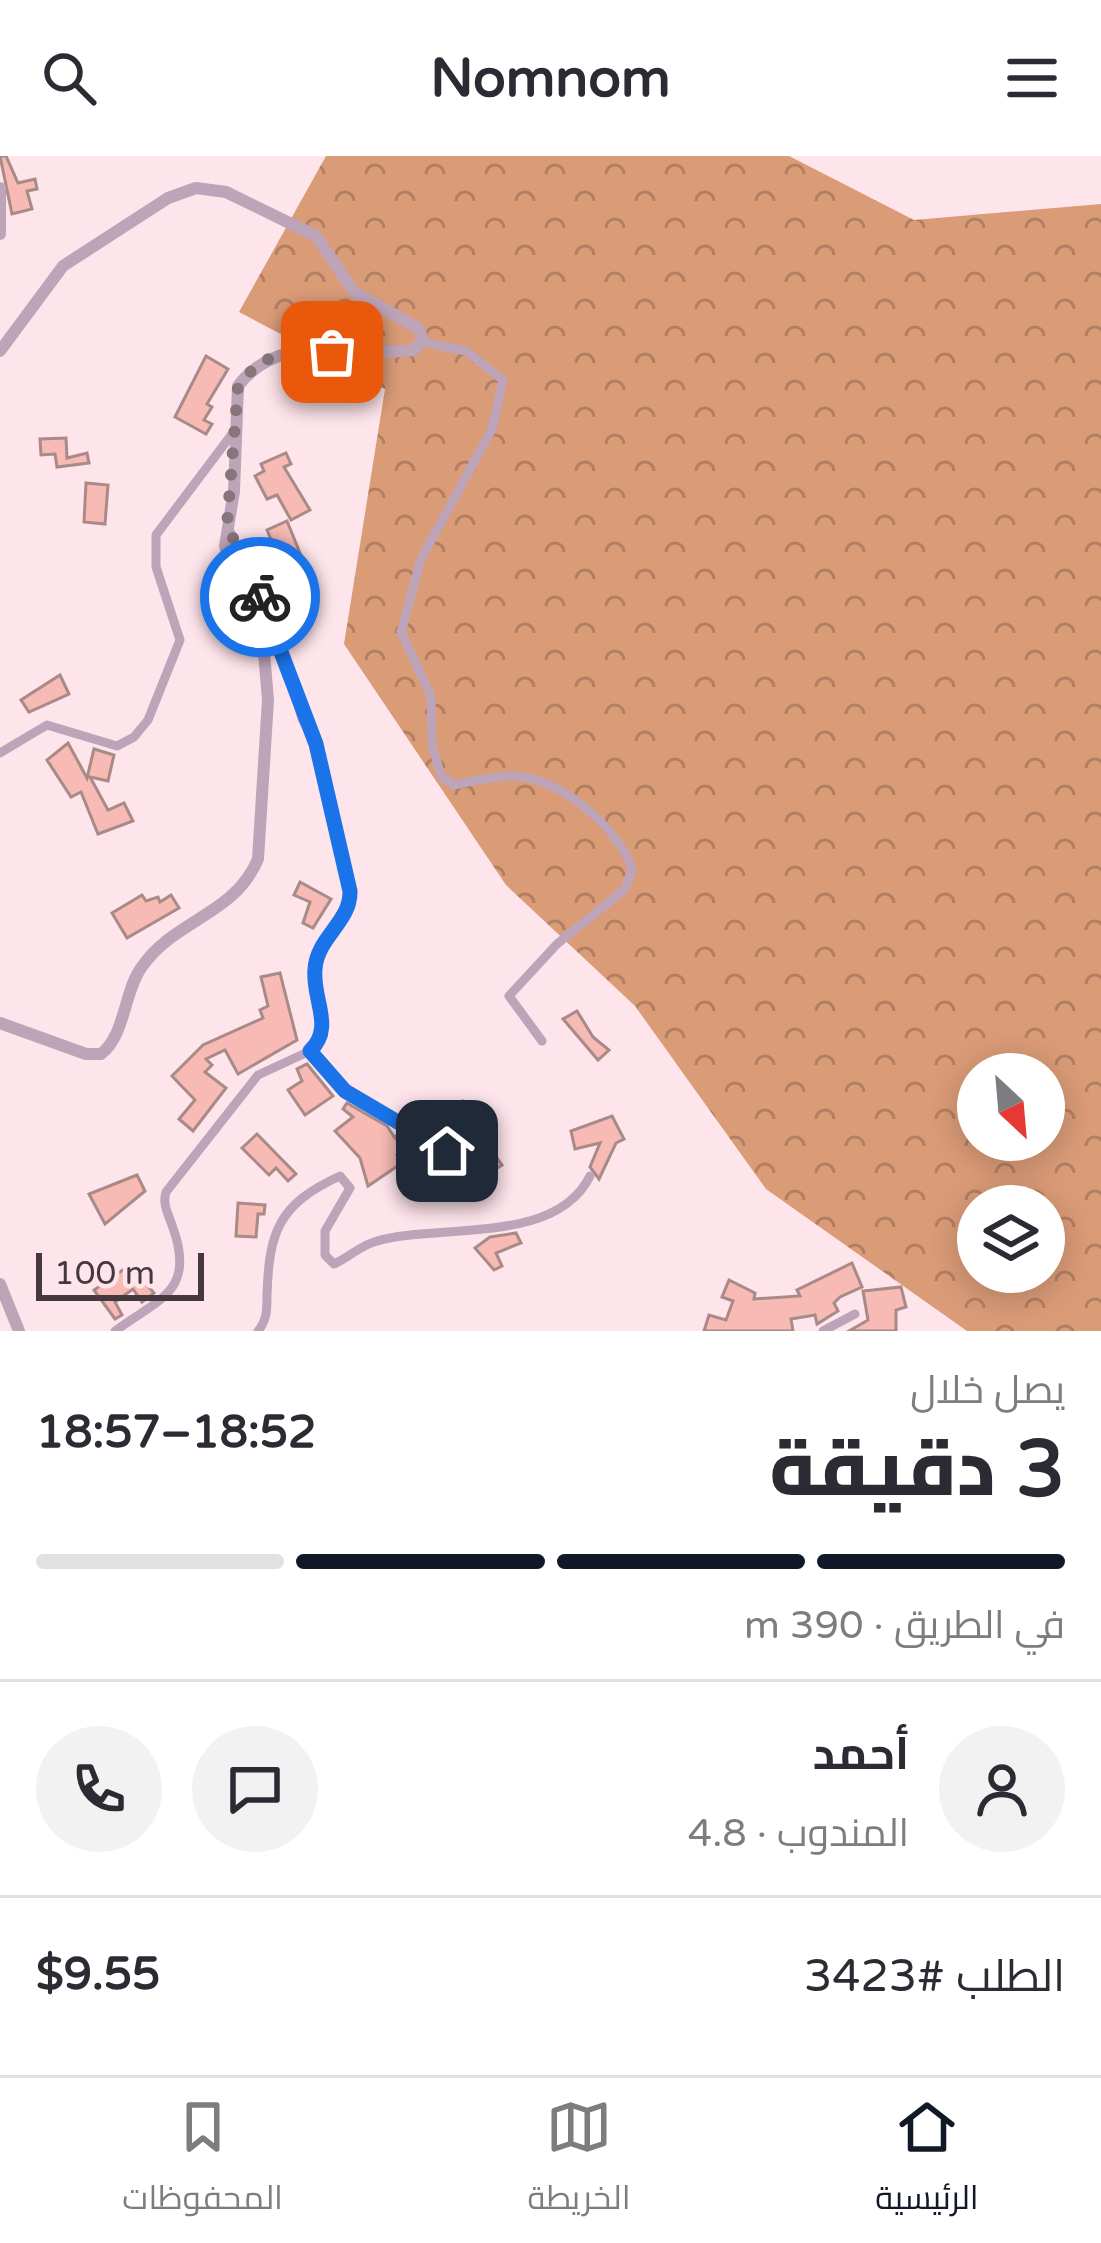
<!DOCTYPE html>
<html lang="ar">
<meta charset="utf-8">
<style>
:root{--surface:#fff;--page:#f2f2f3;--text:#2b2b33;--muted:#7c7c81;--line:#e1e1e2;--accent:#111827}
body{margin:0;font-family:"Varela Round",Cairo,sans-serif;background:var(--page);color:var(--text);direction:rtl;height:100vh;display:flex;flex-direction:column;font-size:45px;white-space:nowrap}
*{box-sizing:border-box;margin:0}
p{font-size:39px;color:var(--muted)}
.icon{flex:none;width:66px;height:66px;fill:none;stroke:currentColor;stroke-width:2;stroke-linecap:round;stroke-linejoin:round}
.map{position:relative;height:1175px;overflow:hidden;direction:ltr}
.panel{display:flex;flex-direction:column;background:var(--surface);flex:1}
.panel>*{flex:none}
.needle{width:78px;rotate:154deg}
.controls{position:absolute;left:957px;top:897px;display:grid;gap:24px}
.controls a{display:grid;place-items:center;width:108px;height:108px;border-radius:50%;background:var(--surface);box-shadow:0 6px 30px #0003;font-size:60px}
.scale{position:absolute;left:36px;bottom:30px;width:168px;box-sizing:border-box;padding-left:12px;border:6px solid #46393d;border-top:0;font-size:33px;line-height:42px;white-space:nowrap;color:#46393d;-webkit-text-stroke:9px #fee4eb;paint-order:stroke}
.pin{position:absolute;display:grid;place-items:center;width:102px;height:102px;color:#fff;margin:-51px;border-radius:24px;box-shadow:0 6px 18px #0006}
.courier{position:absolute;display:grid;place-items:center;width:120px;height:120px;margin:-60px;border:9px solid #1a73e8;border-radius:50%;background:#fff;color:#222;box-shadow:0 3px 15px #0007}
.headline em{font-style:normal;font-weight:800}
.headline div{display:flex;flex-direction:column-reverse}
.headline{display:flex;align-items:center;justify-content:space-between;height:204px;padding:0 36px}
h1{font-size:78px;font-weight:800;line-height:90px}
.bar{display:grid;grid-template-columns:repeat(4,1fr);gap:18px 12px;align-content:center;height:144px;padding:0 36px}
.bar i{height:15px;border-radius:9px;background:var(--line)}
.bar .current{background:var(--accent)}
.bar p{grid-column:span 4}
.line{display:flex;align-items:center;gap:30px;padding:0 36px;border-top:3px solid var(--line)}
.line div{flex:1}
.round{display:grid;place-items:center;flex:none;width:126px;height:126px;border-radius:63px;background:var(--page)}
header{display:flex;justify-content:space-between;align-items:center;height:156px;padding:0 36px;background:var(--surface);font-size:54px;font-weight:800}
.dock{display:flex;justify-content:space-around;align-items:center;height:168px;border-top:3px solid var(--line);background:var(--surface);font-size:33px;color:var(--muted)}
.dock a{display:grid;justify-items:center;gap:6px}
.dock .current{color:var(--accent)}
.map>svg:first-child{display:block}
.forest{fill:url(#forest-crowns);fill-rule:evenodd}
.building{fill:#f7bab4;stroke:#a88a87;stroke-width:3}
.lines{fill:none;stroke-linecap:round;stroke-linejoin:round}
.minor{stroke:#bea4b9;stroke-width:9}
.tertiary{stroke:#bea4b9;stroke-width:12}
.done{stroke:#86757a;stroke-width:12;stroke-dasharray:0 21.6}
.route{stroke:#1a73e8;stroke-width:15}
</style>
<header><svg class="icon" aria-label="menu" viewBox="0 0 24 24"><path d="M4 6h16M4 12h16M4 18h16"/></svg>Nomnom<svg class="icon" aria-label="search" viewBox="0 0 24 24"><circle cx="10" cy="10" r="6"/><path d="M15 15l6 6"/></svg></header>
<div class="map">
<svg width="1101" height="1175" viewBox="0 0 1101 1175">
<defs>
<pattern id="forest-crowns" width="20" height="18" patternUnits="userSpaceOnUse" patternTransform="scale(3)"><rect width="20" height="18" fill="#da9b77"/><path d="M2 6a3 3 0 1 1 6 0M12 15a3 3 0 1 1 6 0" fill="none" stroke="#b37f63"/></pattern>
</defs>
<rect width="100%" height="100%" fill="#fee4eb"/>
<!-- forest -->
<path class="forest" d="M326 0H789L914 64 1101 48V1175H967L766 1033 635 850 506 729 344 488 385 233 239 156ZM978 918H1044V984H978ZM978 1050H1044V1116H978Z"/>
<!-- building -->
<g class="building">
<polygon points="0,0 6,0 18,27 35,23 37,33 27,35 32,53 12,58"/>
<polygon points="206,200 228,213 207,248 212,251 204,264 212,268 206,278 175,261"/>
<polygon points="66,282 67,302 87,297 89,307 57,311 55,298 41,299 40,283"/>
<polygon points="286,297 291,308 284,311 310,354 291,364 277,339 267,343 255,320 264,315 261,308"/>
<polygon points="86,327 108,329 105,368 84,366"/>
<polygon points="287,365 300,397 303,425 293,427 287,402 280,405 267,374"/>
<polygon points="60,519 69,538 29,556 21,544"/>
<polygon points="68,587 87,622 94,593 114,599 108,625 90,621 108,654 124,647 133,665 98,678 81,636 71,641 47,604"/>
<polygon points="300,726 331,743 313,772 303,767 310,746 294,739"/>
<polygon points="142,739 146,745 158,741 160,746 171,739 179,752 127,782 112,757"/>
<polygon points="280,817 297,884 238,918 225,894 206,903 212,909 205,916 226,932 193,975 179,963 195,944 172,920 203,889 263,862 260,854 268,850 261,821"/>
<polygon points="577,855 593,881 609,894 598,904 563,863"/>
<polygon points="307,908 333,940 305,959 288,934 302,925 297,913"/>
<polygon points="463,945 470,959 438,968 440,977 428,973 423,951 437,953"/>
<polygon points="347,947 387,970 395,982 398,977 407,993 397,999 402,1007 368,1030 360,1002 335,975 353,961 343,953"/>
<polygon points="612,960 624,983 616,987 599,1023 590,1011 600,987 575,993 571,975"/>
<polygon points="480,962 482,971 490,970 494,998 502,1009 462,1034 442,1002 454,1000 456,986 470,981 467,965"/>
<polygon points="257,978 296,1018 288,1025 276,1012 269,1019 242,992"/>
<polygon points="137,1019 145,1035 105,1068 89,1038"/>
<polygon points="238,1047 265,1049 264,1058 258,1058 256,1081 236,1080"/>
<polygon points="516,1077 521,1087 496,1097 502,1110 494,1114 475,1092 490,1081"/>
<polygon points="852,1107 862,1131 840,1141 834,1147 838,1155 817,1168 815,1159 791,1163 793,1175 704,1175 709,1159 726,1164 733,1145 722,1141 729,1124 755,1137 754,1143 800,1140 797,1134"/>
<polygon points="130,1109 154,1137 142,1146 133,1133 115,1146 122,1159 115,1163 94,1134"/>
<polygon points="901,1131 906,1151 896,1154 896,1175 849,1175 868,1164 863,1135"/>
</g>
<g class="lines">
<!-- minor -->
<g class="minor">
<path d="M422 186 466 195 503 224 492 273 421 403 401 476 431 540 432 589 441 620 454 629C478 624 506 617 529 622 568 630 621 676 632 714L625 733 557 788 509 840 542 885"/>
<polyline points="0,597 47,569 117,590 134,581 148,564 180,484 156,411 156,379 235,274"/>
<polyline points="310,895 345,935 447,995"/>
<path d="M115 1175C158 1143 196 1136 173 1072 169 1059 162 1049 166 1036L258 919 310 895 323 881 314 808 351 750 316 588 302 563 275 472 229 373"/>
<path d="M258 1175C267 1164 267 1154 267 1139 269 1075 279 1048 340 1020L350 1032 325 1075V1099L334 1108C348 1102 360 1090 374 1086 436 1066 555 1091 590 1020"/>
<polyline points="823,1175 855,1158"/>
</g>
<!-- tertiary -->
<g class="tertiary">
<polyline points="0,32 0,78"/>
<path d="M0 195 63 110 168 42 196 32 226 36 316 80 354 136 418 172 423 183 414 194C352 203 281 173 238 230L234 335 225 390 264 497 268 544 258 703C234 760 174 763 141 812 124 836 125 880 101 898H86L0 867"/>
<polyline points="0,1128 19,1175"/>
</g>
</g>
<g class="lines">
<!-- done -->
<path class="done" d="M260 441 227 369 238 230C264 195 291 193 332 196"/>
<!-- route -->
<path class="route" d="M260 441 316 588 350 735C351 766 317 781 315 813 312 844 335 871 310 895L345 935 447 995"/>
</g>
</svg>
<div class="controls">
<a><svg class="needle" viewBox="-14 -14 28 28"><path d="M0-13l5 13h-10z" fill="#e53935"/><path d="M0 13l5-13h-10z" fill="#7c7c81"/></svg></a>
<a><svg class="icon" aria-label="layers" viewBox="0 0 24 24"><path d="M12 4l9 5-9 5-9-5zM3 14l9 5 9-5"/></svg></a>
</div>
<div class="scale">100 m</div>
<div class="pin" style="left:332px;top:196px;background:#ea580c"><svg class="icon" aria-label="bag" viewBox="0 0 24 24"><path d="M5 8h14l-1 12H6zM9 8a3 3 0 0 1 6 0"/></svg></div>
<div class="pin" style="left:447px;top:995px;background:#1f2937"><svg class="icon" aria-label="home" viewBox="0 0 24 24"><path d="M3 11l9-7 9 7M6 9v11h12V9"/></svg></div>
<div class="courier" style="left:260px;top:441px"><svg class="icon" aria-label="bike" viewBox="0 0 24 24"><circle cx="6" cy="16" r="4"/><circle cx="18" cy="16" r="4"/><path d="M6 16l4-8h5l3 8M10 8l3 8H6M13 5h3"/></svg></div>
</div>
<section class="panel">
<div class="headline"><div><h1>3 دقيقة</h1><p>يصل خلال</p></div><em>18:52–18:57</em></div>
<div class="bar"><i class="current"></i><i class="current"></i><i class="current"></i><i></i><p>في الطريق · 390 m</p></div>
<div class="line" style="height:216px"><a class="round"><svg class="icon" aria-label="person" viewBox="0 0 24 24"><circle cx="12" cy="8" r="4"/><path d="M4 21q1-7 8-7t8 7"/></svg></a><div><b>أحمد</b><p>المندوب · 4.8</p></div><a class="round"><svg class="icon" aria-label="chat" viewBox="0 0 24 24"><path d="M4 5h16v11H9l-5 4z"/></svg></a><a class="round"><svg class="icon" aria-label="phone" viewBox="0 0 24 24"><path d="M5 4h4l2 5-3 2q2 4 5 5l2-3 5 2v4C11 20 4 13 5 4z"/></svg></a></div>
<div class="line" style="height:156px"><div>الطلب #3423</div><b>$9.55</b></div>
</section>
<nav class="dock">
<a class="current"><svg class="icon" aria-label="home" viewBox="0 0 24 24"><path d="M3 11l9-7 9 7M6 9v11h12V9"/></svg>الرئيسية</a>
<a><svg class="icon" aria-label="map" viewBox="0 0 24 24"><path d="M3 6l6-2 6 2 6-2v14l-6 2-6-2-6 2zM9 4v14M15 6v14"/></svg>الخريطة</a>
<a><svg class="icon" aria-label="saved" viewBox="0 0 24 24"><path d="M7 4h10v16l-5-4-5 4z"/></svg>المحفوظات</a>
</nav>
